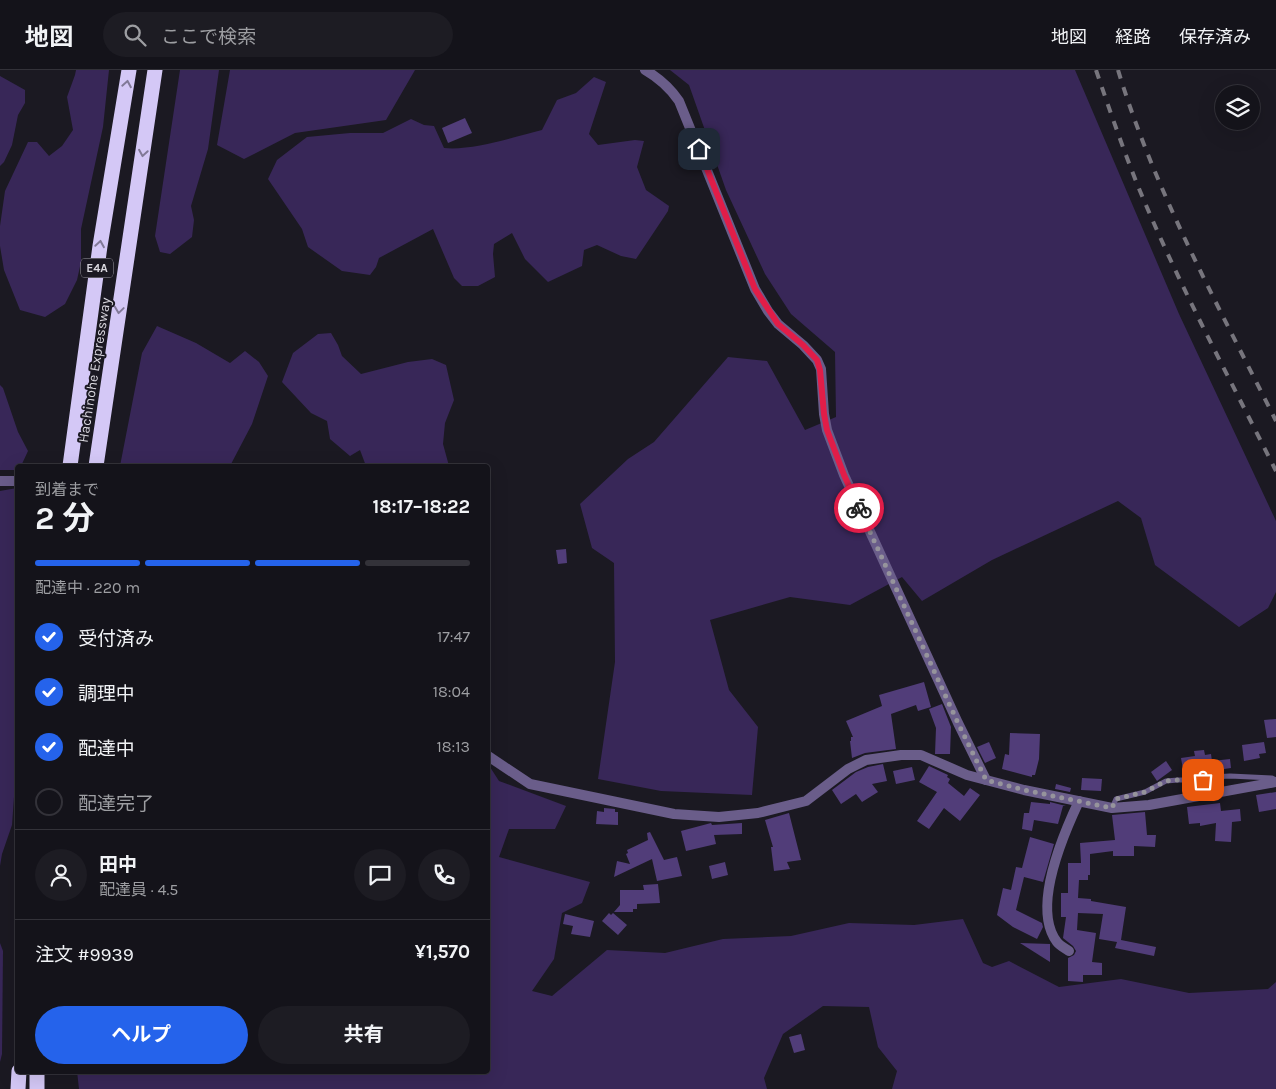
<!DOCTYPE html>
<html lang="ja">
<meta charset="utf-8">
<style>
:root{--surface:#14131a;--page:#1d1c23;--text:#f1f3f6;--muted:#9d9ea2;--line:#333239;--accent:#2563eb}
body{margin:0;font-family:Karla,"Noto Sans JP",sans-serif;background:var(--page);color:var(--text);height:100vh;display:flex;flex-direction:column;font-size:19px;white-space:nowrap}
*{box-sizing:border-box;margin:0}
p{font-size:16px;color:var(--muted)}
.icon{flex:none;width:28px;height:28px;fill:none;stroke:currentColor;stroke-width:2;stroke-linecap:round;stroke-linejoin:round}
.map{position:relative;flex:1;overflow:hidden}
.panel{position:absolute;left:15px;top:394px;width:475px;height:610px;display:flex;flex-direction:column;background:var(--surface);border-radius:5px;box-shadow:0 5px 20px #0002,0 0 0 1px var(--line)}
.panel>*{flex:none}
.controls{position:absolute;left:1215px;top:15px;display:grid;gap:10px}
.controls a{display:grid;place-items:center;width:45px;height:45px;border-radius:50%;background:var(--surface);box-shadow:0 5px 20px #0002,0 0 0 1px var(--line);font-size:25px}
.pin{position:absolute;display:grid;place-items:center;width:42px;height:42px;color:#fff;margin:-21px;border-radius:10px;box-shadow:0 2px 8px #0006}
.courier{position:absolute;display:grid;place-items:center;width:50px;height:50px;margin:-25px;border:4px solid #e11d48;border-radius:50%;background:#fff;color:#222;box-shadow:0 1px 6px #0007}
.headline em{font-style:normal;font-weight:700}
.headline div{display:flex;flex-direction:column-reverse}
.headline{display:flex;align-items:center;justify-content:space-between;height:85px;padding:0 20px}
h1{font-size:32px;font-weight:700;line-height:38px}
.bar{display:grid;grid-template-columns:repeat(4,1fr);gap:8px 5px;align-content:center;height:60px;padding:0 20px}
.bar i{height:6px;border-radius:4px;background:var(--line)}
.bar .current{background:var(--accent)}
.bar p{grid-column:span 4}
.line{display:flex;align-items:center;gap:12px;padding:0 20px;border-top:1px solid var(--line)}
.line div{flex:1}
.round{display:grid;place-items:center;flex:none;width:52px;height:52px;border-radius:26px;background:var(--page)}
ol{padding:0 20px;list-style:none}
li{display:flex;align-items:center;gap:15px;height:55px}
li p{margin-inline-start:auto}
li .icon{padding:5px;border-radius:50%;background:var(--accent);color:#fff;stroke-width:4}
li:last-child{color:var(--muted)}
li i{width:28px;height:28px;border:2px solid var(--line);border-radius:50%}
.action{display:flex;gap:10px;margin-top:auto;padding:10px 20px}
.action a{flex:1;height:58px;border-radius:30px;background:var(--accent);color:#fff;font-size:20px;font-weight:700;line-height:58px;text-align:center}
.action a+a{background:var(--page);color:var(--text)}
header{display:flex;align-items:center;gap:30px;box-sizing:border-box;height:70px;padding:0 25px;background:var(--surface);border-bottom:1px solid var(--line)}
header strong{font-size:24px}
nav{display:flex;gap:28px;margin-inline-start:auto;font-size:18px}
.search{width:350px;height:45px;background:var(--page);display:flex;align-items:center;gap:12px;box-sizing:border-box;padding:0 18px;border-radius:28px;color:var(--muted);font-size:19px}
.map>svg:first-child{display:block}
.green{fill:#382758}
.building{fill:#513d79}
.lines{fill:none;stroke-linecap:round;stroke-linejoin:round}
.service{stroke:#6a5d8a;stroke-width:5}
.minor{stroke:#6a5d8a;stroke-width:10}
.motorway{stroke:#d4c8f6;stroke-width:15}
.rail{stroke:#77757d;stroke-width:4;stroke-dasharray:9 9;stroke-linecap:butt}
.oneway{stroke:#817997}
.done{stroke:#96949c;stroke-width:5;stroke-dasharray:0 9}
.route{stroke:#e11d48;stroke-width:6}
.labels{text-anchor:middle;stroke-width:4;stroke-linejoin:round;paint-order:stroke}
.shield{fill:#1b1922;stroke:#a09ea6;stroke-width:1}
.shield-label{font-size:12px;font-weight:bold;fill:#d9d7de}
.street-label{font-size:14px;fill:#d9d7de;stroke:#1b1922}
</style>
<header>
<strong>地図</strong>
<div class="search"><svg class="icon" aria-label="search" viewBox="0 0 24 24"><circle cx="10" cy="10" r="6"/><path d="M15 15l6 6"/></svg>ここで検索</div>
<nav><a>地図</a><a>経路</a><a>保存済み</a></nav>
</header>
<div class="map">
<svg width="1276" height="1019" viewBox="0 0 1276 1019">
<rect width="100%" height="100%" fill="#1b1922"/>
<!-- green -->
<g class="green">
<polygon points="76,0 109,0 103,57 81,159 81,192 77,210 65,234 45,247 20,240 4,200 0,176 0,156 5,121 28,72 37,72 49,86 62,76 73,60 67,27 75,5"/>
<polygon points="180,0 219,0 208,79 191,136 194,150 192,167 170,184 160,182 155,166"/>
<polygon points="230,0 415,0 386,50 295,63 244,89 217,75"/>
<polygon points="670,0 1075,0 1179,244 1276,451 1276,522 1268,538 1239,557 1155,495 1141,448 1118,431 992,490 922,531 902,507 850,535 790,527 710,550 729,620 758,657 752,725 661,721 598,709 615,592 614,493 592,478 580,434 628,389 654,372 728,287 767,291 805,360 836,347 835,282 791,244 765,204 726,120 689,15"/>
<polygon points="0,6 25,20 25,33 18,45 12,75 4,92 0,96"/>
<path d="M594 7 606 12 589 64 598 75 635 70 644 71 637 97 646 120 669 136 668 141 636 189 621 186 597 175 584 180 582 196 548 212 525 189 512 163 494 174 493 184 495 207 478 216H462L454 208 433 159 379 188 376 197 370 205 342 201 308 177 302 159 268 109 277 90 307 67 350 63H383L411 49 424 55 434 56 444 78C471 81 514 67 542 60L557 30 576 23Z"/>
<polygon points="157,256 196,273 230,293 245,281 259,292 268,306 252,354 230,396 120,396 142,283"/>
<polygon points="331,263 338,275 342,286 361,304 408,292 432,289 446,295 454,330 445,353 443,374 449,396 366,396 360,380 350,386 330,369 327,351 311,343 282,312 293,283 318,264"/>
<polygon points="0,315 3,318 18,362 28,381 21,396 18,396 17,400 0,400"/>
<polygon points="17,418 18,671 12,755 2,784 0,796 0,421"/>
<polygon points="488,694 499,711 566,736 555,759 509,759 499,787 590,812 582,833 562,843 554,889 532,921 552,926 607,880 665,883 723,869 791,866 849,853 914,855 963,849 983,893 992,897 1009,891 1059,917 1121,909 1189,923 1268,919 1276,912 1276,1019 892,1019 897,1001 878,977 869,937 823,936 783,964 764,1008 767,1019 79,1019 77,1001 488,1001"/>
<polygon points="0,873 3,881 2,984 0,992"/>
</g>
<!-- building -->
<g class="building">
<polygon points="465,48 472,63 448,73 442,58"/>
<polygon points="566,479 567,493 558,494 556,480"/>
<polygon points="924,612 931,637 918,641 916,635 891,644 896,679 865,683 852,688 850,671 851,671 851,667 853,667 846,651 882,636 879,625"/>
<polygon points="942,634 951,657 950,684 935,684 936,658 929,639"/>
<polygon points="1276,649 1276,667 1267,668 1264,650"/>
<polygon points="1010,663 1040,664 1039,689 1035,705 1032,705 1032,707 1002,699 1005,684 1009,685"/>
<polygon points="989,672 996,688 985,693 977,677"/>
<polygon points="1264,672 1266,683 1259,684 1260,688 1244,691 1242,675"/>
<polygon points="1204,680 1205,685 1211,684 1212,691 1230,689 1231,698 1184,705 1181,688 1195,686 1194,681"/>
<polygon points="1166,691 1172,700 1157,711 1151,702"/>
<polygon points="883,694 887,711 872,714 878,722 862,732 856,724 841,734 832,720 856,702 868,697"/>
<polygon points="929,696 948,705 947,707 950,709 948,713 964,726 970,718 980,725 960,751 944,738 929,759 917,751 937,722 919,712"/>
<polygon points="912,697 915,710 896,714 893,701"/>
<polygon points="1082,708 1102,709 1101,721 1081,720"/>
<polygon points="1056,714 1071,718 1070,722 1055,719"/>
<polygon points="1276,722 1276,739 1259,742 1256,725"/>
<polygon points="1031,732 1050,734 1050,732 1066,736 1063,736 1058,754 1034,750 1032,761 1022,759 1024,743 1029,743"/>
<polygon points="1220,733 1221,741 1240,739 1241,751 1232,752 1231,772 1215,771 1216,753 1200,756 1200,753 1189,754 1187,737"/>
<polygon points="604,738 615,739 615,742 618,742 618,755 596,754 597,741 604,742"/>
<polygon points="1145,742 1147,765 1156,765 1155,777 1134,776 1134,786 1113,786 1113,781 1090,784 1090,805 1088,805 1088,810 1079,810 1078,828 1091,829 1091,831 1126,837 1121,870 1156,877 1154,886 1115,878 1117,872 1099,869 1103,844 1078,843 1077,860 1096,863 1092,892 1102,893 1102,905 1083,905 1083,912 1068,911 1068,888 1074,885 1076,881 1073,876 1063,868 1066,847 1061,847 1061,823 1068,823 1068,793 1081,793 1080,773 1115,770 1112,745"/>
<polygon points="789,743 801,790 787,792 790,799 774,801 771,777 773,777 765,750"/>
<polygon points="711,753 712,755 742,753 742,764 714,765 716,774 686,781 681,761"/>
<polygon points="650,762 664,790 677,787 682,806 657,811 652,789 614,807 617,791 630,794 626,784 628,783 627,780 648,770 647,763"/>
<polygon points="1030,767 1054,774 1043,812 1024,807 1016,840 1042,853 1043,857 1037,869 1013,857 997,845 1003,818 1011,820 1016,797 1022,798"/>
<polygon points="725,792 728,805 712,809 709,796"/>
<polygon points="658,814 660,833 637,834 637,839 633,839 633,842 614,842 620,835 620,820 644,820 643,815"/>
<polygon points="609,843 611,845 613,843 627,855 618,865 602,851"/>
<polygon points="565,844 594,851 590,867 571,864 573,856 563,854"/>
<polygon points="1020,873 1050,874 1050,892"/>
<polygon points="801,964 805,980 794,983 789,967"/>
</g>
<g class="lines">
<!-- service -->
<polyline class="service" points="1112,738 1116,729 1145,722 1166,711 1178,710 1203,710 1213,707 1230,706 1272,708 1276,710"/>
<!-- minor -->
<g class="minor">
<path d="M645 0C659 8 670 18 679 31L755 219 768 241 778 254 803 275 817 290 821 299 824 344 827 360 844 405 958 653 986 710"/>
<polyline points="0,411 18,411"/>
<polyline points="488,686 530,714 674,744 719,747 758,743 806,731 848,699 866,690 901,685 921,685 967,705 1024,720 1112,738 1149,735 1276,712"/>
<path d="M1069 881C1065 878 1060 876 1057 872 1031 838 1063 765 1079 731"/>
</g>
<!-- motorway -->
<g class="motorway">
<polyline points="70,396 100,176 129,0"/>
<polyline points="96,396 155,0"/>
<polyline points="37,1001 37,1019"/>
<polyline points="18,1019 19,1001"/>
</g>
<!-- rail -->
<g class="rail">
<path d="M1096 0C1110 41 1124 82 1140 121 1180 217 1230 309 1276 401"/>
<path d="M1118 0C1155 122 1219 237 1276 351"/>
</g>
</g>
<!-- one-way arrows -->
<defs><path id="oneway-chevron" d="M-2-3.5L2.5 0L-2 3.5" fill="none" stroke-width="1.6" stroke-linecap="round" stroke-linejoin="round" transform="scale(1.25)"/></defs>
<g class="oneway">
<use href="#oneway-chevron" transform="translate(127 14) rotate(-80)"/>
<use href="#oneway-chevron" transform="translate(143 83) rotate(99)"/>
<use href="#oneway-chevron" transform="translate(100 174) rotate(-81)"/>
<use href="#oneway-chevron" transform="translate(119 240) rotate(98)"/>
</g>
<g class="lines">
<!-- done -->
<polyline class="done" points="859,438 958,653 986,710 1024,720 1112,738 1116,729 1145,722 1166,711 1178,710 1203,710"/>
<!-- route -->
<polyline class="route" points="699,79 755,219 778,254 803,275 817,290 820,300 824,344 827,360 844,405 859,438"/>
</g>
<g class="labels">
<!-- shield labels -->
<rect class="shield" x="81" y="188.5" width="32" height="19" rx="4"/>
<g class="shield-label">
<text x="97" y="202">E4A</text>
</g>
<!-- street labels -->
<g class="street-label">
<text transform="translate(94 300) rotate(-81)" y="5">Hachinohe Expressway</text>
</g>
</g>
</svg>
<div class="controls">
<a><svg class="icon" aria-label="layers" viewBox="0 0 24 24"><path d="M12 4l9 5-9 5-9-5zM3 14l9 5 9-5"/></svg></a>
</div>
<div class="pin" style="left:1203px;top:710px;background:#ea580c"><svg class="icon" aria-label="bag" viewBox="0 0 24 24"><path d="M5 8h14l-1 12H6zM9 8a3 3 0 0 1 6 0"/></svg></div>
<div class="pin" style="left:699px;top:79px;background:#1f2937"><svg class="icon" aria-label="home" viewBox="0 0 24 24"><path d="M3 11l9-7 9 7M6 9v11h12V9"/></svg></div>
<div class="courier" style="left:859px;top:438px"><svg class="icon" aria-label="bike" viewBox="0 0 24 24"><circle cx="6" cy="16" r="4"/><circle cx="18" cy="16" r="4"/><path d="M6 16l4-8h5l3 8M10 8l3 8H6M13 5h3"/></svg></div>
<section class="panel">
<div class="headline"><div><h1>2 分</h1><p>到着まで</p></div><em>18:17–18:22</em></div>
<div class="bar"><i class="current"></i><i class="current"></i><i class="current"></i><i></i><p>配達中 · 220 m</p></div>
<ol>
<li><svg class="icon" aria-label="check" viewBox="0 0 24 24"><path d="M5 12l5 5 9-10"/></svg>受付済み<p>17:47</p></li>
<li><svg class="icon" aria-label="check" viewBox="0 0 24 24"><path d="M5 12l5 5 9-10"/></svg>調理中<p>18:04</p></li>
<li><svg class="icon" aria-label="check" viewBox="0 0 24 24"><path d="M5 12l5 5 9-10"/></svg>配達中<p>18:13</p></li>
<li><i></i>配達完了</li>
</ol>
<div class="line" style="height:90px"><a class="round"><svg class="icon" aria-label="person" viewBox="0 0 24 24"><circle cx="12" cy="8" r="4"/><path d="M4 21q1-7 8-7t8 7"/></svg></a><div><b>田中</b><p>配達員 · 4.5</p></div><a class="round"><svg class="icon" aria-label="chat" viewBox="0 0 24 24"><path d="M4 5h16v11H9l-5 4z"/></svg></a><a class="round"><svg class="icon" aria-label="phone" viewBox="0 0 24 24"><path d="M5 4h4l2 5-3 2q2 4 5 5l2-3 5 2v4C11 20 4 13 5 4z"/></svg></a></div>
<div class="line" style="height:65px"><div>注文 #9939</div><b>¥1,570</b></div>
<div class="action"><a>ヘルプ</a><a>共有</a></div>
</section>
</div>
